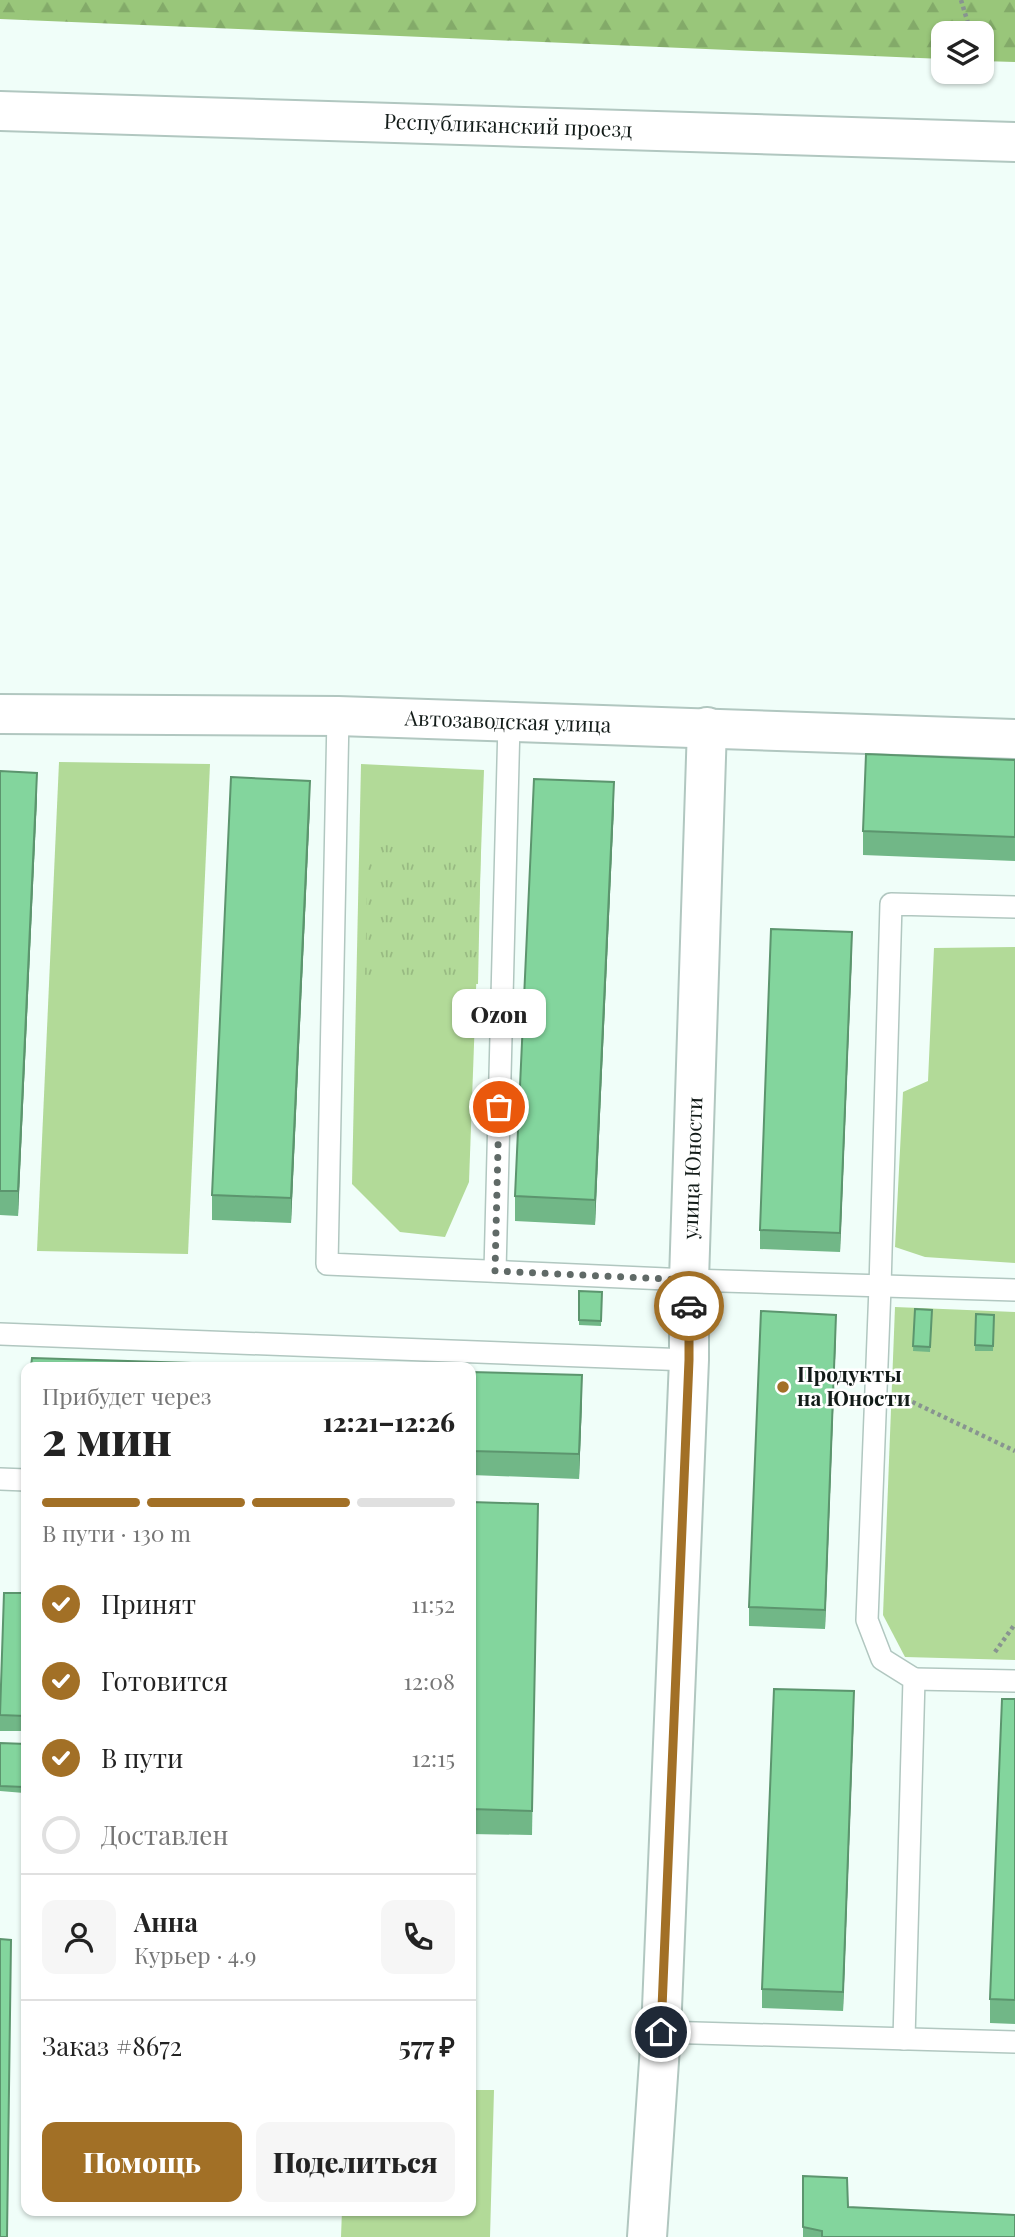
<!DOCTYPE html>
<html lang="ru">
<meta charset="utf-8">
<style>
:root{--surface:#fff;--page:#f6f6f6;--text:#222;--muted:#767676;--line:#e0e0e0;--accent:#a27026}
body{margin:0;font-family:"Playfair Display",serif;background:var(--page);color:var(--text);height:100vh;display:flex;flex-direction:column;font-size:26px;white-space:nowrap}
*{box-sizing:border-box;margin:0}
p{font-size:23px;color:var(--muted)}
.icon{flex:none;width:38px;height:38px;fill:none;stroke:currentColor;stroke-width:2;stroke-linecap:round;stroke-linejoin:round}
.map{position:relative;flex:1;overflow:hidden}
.panel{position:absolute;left:21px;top:1362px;width:455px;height:854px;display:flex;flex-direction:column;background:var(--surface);border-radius:14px;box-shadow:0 2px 5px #0004}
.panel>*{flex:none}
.buttons{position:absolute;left:931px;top:21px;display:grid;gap:14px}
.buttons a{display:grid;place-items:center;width:63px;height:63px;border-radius:14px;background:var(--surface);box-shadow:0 2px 5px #0004;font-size:35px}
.pin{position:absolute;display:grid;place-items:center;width:60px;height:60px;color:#fff;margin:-30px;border:4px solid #fff;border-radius:50%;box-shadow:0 2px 7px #0007}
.courier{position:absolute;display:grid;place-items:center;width:70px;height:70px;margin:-35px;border:5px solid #a27026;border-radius:50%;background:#fff;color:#222;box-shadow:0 2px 9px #0007}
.bubble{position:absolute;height:49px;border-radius:14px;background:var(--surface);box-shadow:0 2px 5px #0004;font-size:23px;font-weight:800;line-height:49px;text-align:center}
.head em{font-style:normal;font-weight:800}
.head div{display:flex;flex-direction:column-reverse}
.head{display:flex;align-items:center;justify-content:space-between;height:119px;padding:0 21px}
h1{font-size:46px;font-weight:800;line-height:52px}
.bar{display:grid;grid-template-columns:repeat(4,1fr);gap:10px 7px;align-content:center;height:84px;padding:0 21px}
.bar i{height:9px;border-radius:5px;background:var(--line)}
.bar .selected{background:var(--accent)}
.bar p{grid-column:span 4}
.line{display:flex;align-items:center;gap:18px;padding:0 21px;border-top:2px solid var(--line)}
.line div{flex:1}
.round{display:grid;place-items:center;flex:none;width:74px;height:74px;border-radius:14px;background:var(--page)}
ol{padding:0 21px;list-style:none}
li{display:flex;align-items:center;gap:21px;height:77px}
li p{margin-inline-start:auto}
li .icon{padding:7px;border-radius:50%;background:var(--accent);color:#fff;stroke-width:4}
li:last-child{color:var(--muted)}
li i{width:38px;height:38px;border:4px solid var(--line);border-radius:50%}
.primary-button{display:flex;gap:14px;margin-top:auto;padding:14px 21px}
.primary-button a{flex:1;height:80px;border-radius:14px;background:var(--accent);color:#fff;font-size:28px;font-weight:800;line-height:80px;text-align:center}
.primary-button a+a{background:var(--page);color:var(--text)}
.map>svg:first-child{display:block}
.grass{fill:#b2da98}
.forest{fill:url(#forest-firs)}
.park{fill:url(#park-tufts)}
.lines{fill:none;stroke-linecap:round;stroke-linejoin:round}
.lane-casing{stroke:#b1c7c0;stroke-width:24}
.street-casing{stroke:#b1c7c0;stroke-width:42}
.secondary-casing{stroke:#b1c7c0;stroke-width:42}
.path{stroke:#889490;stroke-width:4.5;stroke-dasharray:3.5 3.5;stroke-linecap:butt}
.lane{stroke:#fff;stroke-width:21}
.street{stroke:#fff;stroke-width:38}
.secondary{stroke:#fff;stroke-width:38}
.wall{fill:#71b787}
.shaded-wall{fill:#5c956e}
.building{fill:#83d59d;stroke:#5c956e;stroke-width:2}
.done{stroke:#606a67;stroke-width:7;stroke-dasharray:0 12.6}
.route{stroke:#a27026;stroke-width:9}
.poi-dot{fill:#a27026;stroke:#fff;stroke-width:2.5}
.labels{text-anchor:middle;stroke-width:5;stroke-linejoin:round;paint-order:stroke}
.street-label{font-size:21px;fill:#121b18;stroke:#fff}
.poi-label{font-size:21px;font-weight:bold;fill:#121b18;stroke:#fff;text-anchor:start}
</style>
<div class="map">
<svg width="1015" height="2237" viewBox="0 0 1015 2237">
<defs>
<pattern id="forest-firs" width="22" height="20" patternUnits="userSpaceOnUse" patternTransform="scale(1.75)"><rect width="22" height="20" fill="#99c67a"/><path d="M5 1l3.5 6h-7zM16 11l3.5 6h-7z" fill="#83aa69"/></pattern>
<pattern id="park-tufts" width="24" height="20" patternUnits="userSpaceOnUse" patternTransform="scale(1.75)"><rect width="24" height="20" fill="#b2da98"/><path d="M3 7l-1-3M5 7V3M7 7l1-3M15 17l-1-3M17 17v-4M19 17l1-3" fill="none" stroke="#98ba82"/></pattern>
</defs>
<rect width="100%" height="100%" fill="#f0fef9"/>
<!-- grass -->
<g class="grass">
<polygon points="59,762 210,764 188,1254 37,1251"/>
<polygon points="361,764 484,770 469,1182 445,1237 400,1232 352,1184"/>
<polygon points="1015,947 1015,1263 925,1257 895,1247 903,1092 928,1081 934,948"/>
<polygon points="895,1307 1015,1312 1015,1660 905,1657 883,1615"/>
<polygon points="471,2090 494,2090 490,2237 341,2237 342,2210 471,2210"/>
</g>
<!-- forest -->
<polygon class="forest" points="0,0 1015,0 1015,62 982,61 982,33 943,33 943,59 0,19"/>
<!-- park -->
<polygon class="park" points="368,837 481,840 478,984 365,981"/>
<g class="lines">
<!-- lane casing -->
<g class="lane-casing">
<g id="lane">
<polyline points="338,716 327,1264 689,1280 1015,1290"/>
<polyline points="495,1271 509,723"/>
<polyline points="0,1334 689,1360"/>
<polyline points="0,1479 26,1480"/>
<polyline points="914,1679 1015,1681"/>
<polyline points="661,2032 1015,2042"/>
<polyline points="904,2039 914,1679 882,1659 867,1620 880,1287 891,904 1015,907"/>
</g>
</g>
<!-- street casing -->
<g class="street-casing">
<g id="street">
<polyline points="0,714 338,716 1015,739"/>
<polyline points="647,2237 661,2032 689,1360 689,1280 707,727"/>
</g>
</g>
<!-- secondary casing -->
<g class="secondary-casing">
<polyline id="secondary" points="0,111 1015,142"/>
</g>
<!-- path -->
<g class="path">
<polyline points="961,0 971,33"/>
<polyline points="906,1399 1015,1451"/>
<polyline points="995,1652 1015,1624"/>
</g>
<!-- lane -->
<use href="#lane" class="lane"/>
<!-- street -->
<use href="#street" class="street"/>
<!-- secondary -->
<use href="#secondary" class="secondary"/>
</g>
<!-- wall -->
<g class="wall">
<polygon points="1015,760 1015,861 863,855 863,831"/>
<polygon points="0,771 37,797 18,1216 0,1215"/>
<polygon points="310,805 291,1223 212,1220 212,1195"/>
<polygon points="614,806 595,1225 515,1221 515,1196"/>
<polygon points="852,951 840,1252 760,1249 760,1230"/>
<polygon points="602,1292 601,1326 579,1325 579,1320"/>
<polygon points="915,1309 932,1310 930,1352 913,1351"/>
<polygon points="994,1315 993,1351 975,1351 975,1345"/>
<polygon points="836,1334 825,1629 749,1626 749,1607"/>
<polygon points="471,1372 582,1400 579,1479 471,1475"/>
<polygon points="471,1502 538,1504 532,1835 471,1834"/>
<polygon points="26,1593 26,1731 0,1731 0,1715"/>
<polygon points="1015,1699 1015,2024 990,2023 990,1999"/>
<polygon points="854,1710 843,2011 762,2008 762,1989"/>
<polygon points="0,1743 26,1744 24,1793 0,1791"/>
<polygon points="803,2176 848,2207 1015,2237 803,2237"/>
</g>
<!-- shaded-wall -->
<g class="shaded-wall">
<polygon points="37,773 37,797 18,1216 18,1191"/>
<polygon points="310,781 310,805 291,1223 291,1198"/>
<polygon points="614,782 614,806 595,1225 595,1200"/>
<polygon points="852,932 852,951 840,1252 840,1233"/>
<polygon points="836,1315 836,1334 825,1629 825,1610"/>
<polygon points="582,1375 582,1400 579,1479 579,1454"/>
<polygon points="854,1691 854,1710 843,2011 843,1992"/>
</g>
<!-- building -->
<g class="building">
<polygon points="866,754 1015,760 1015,837 863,831"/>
<polygon points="0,771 37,773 18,1191 0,1191"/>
<polygon points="231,777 310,781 291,1198 212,1195"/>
<polygon points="534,779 614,782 595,1200 515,1196"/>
<polygon points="771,929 852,932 840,1233 760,1230"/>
<polygon points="579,1291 602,1292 601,1321 579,1320"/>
<polygon points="915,1309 932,1310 930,1347 913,1346"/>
<polygon points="761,1311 836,1315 825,1610 749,1607"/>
<polygon points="976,1314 994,1315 993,1346 975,1345"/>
<polygon points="32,1358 316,1367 31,1367"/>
<polygon points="471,1372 582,1375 579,1454 471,1451"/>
<polygon points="471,1502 538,1504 532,1811 471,1809"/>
<polygon points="4,1593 26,1593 26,1716 0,1715"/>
<polygon points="774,1689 854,1691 843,1992 762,1989"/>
<polygon points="1002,1699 1015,1699 1015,2000 990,1999"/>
<polygon points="0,1743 26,1744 24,1787 0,1786"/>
<polygon points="0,1939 11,1940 7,2237 0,2237"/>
<polygon points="803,2176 847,2178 848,2207 1015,2215 1015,2237 822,2237 822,2231 803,2227"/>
</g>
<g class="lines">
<!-- done -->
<polyline class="done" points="499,1107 495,1271 689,1280 689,1306"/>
<!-- route -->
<polyline class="route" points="661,2032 689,1360 689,1306"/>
</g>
<!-- markers -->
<circle class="poi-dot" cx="783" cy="1387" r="7"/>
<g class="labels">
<!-- street labels -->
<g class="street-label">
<text transform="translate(508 126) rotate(2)" y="7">Республиканский проезд</text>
<text transform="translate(508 722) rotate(2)" y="7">Автозаводская улица</text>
<text transform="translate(693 1168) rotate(-88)" y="7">улица Юности</text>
</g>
<!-- poi labels -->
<g class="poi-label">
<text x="797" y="1382">Продукты<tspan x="797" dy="24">на Юности</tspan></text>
</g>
</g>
</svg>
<div class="buttons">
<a><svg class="icon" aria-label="layers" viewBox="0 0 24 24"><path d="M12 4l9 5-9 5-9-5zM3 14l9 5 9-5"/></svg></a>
</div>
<div class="pin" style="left:499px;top:1107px;background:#ea580c"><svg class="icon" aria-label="bag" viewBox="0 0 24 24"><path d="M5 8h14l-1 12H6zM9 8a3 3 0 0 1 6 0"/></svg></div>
<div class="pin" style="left:661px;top:2032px;background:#1f2937"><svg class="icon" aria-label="home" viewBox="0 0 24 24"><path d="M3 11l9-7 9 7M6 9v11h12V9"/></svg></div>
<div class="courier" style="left:689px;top:1306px"><svg class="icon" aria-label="car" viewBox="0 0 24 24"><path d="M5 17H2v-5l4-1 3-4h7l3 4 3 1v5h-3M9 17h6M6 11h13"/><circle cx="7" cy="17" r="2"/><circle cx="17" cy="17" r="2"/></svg></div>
<div class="bubble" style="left:452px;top:989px;width:94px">Ozon</div>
<section class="panel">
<div class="head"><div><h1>2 мин</h1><p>Прибудет через</p></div><em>12:21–12:26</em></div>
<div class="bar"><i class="selected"></i><i class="selected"></i><i class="selected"></i><i></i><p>В пути · 130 m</p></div>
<ol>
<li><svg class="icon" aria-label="check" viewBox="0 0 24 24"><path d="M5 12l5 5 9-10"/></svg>Принят<p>11:52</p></li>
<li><svg class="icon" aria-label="check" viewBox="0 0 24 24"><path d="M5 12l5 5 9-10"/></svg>Готовится<p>12:08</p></li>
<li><svg class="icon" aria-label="check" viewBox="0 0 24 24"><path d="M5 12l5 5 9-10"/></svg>В пути<p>12:15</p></li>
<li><i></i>Доставлен</li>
</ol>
<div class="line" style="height:126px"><a class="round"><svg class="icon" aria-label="person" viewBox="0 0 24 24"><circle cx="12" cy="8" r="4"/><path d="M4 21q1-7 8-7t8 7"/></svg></a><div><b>Анна</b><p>Курьер · 4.9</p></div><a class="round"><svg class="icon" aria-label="phone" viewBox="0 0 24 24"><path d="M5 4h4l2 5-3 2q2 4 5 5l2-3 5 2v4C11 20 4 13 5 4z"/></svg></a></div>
<div class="line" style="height:91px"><div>Заказ #8672</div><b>577 ₽</b></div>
<div class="primary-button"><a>Помощь</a><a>Поделиться</a></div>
</section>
</div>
